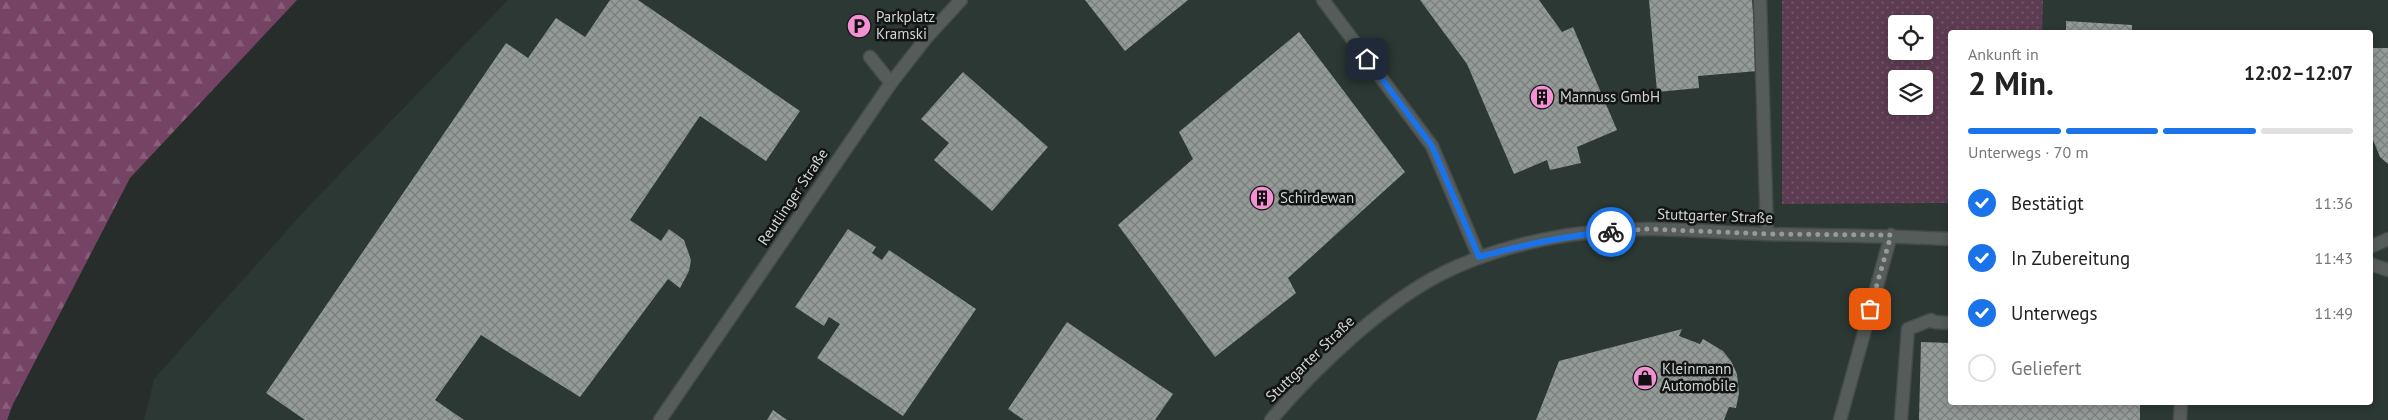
<!DOCTYPE html>
<html lang="de">
<meta charset="utf-8">
<style>
:root{--surface:#fff;--page:#f6f6f6;--text:#222;--muted:#767676;--line:#e0e0e0;--accent:#1a73e8}
body{margin:0;font-family:"PT Sans",sans-serif;background:var(--page);color:var(--text);height:100vh;display:flex;flex-direction:column;font-size:19px;white-space:nowrap}
*{box-sizing:border-box;margin:0}
p{font-size:16px;color:var(--muted)}
.icon{flex:none;width:28px;height:28px;fill:none;stroke:currentColor;stroke-width:2;stroke-linecap:round;stroke-linejoin:round}
.map{position:relative;flex:1;overflow:hidden}
.sheet{position:absolute;left:1948px;top:30px;width:425px;height:375px;display:flex;flex-direction:column;background:var(--surface);border-radius:5px;box-shadow:0 2px 8px #0003}
.sheet>*{flex:none}
.fabs{position:absolute;left:1888px;top:15px;display:grid;gap:10px}
.fabs a{display:grid;place-items:center;width:45px;height:45px;border-radius:5px;background:var(--surface);box-shadow:0 2px 8px #0003;font-size:25px}
.pin{position:absolute;display:grid;place-items:center;width:42px;height:42px;color:#fff;margin:-21px;border-radius:10px;box-shadow:0 2px 8px #0006}
.courier{position:absolute;display:grid;place-items:center;width:50px;height:50px;margin:-25px;border:4px solid #1a73e8;border-radius:50%;background:#fff;color:#222;box-shadow:0 1px 6px #0007}
.summary em{font-style:normal;font-weight:600}
.summary div{display:flex;flex-direction:column-reverse}
.summary{display:flex;align-items:center;justify-content:space-between;height:85px;padding:0 20px}
h1{font-size:32px;font-weight:600;line-height:38px}
.bar{display:grid;grid-template-columns:repeat(4,1fr);gap:8px 5px;align-content:center;height:60px;padding:0 20px}
.bar i{height:6px;border-radius:4px;background:var(--line)}
.bar .active{background:var(--accent)}
.bar p{grid-column:span 4}
ol{padding:0 20px;list-style:none}
li{display:flex;align-items:center;gap:15px;height:55px}
li p{margin-inline-start:auto}
li .icon{padding:5px;border-radius:50%;background:var(--accent);color:#fff;stroke-width:4}
li:last-child{color:var(--muted)}
li i{width:28px;height:28px;border:2px solid var(--line);border-radius:50%}
.map>svg:first-child{display:block}
.built{fill:#2b3833;fill-rule:evenodd}
.green{fill:url(#green-dots);fill-rule:evenodd}
.forest{fill:url(#forest-firs)}
.building{fill:url(#building-cross-hatch)}
.lines{fill:none;stroke-linecap:round;stroke-linejoin:round}
.lane-casing{stroke:#464b49;stroke-width:15}
.street-casing{stroke:#464b49;stroke-width:15}
.lane{stroke:#565c5a;stroke-width:12}
.street{stroke:#565c5a;stroke-width:12}
.done{stroke:#969a98;stroke-width:5;stroke-dasharray:0 9}
.route{stroke:#1a73e8;stroke-width:6}
.labels{text-anchor:middle;stroke-width:5;stroke-linejoin:round;paint-order:stroke}
.poi-label{font-size:15px;fill:#d1d5d3;stroke:#121514;text-anchor:start}
.street-label{font-size:15px;fill:#d1d5d3;stroke:#121514}
</style>
<div class="map">
<svg width="2388" height="420" viewBox="0 0 2388 420">
<defs>
<pattern id="green-dots" width="8" height="8" patternUnits="userSpaceOnUse" patternTransform="scale(1.25)"><rect width="8" height="8" fill="#5d3c51"/><path d="M2 2h.1M6 6h.1" fill="none" stroke="#735769" stroke-width="1.8" stroke-linecap="round"/></pattern>
<pattern id="forest-firs" width="22" height="20" patternUnits="userSpaceOnUse" patternTransform="scale(1.25)"><rect width="22" height="20" fill="#754464"/><path d="M5 1l3.5 6h-7zM16 11l3.5 6h-7z" fill="#885e79"/></pattern>
<pattern id="building-cross-hatch" width="8" height="8" patternUnits="userSpaceOnUse" patternTransform="scale(1.25)"><rect width="8" height="8" fill="#939a97"/><path d="M0 0l8 8M0 8l8-8" fill="none" stroke="#7a7f7d"/></pattern>
</defs>
<rect width="100%" height="100%" fill="#272d2b"/>
<!-- built -->
<path class="built" d="M508 0H2388V420H144L154 379 307 208ZM1896 24H1924V51H1896ZM1950 32H2370V402H1950ZM1896 79H1924V106H1896Z"/>
<!-- green -->
<path class="green" d="M1782 0H2043L2042 32H1950V203L1782 204ZM1896 24H1924V51H1896ZM1896 79H1924V106H1896Z"/>
<!-- forest -->
<polygon class="forest" points="0,0 297,0 130,178 13,404 7,420 0,420"/>
<!-- building -->
<g class="building">
<polygon points="610,0 638,0 800,111 766,161 700,116 630,220 661,241 669,229 684,240 691,260 689,271 680,288 668,279 580,397 481,335 435,400 464,420 305,420 266,393 506,43 528,58 556,18 585,37"/>
<polygon points="1085,0 1188,0 1125,51"/>
<polygon points="1420,0 1539,0 1562,32 1573,27 1617,130 1577,147 1581,163 1550,170 1547,160 1514,174 1467,64"/>
<polygon points="1649,0 1752,0 1758,71 1698,76 1699,88 1657,92"/>
<polygon points="2066,21 2132,25 2132,32 2066,32"/>
<polygon points="1299,32 1405,172 1288,278 1296,293 1215,357 1118,225 1193,159 1179,132"/>
<polygon points="2370,48 2388,48 2388,164 2380,157 2373,140 2370,142"/>
<polygon points="963,72 1048,147 992,211 934,160 949,143 921,119"/>
<polygon points="848,229 876,247 872,253 882,260 889,250 976,309 903,416 817,358 840,324 829,317 824,326 795,307"/>
<polygon points="1067,322 1173,394 1155,420 1024,420 1008,409"/>
<polygon points="1682,329 1679,336 1700,344 1703,339 1723,351 1731,361 1737,374 1739,393 1736,408 1729,407 1724,420 1536,420 1559,361"/>
<polygon points="1921,342 1950,343 1950,402 2140,402 2140,420 1919,420"/>
<polygon points="773,410 787,420 767,420"/>
</g>
<g class="lines">
<!-- lane casing -->
<g class="lane-casing">
<g id="lane">
<polyline points="1760,0 1767,234"/>
<polyline points="870,57 891,83"/>
<polyline points="1901,420 1908,329 1931,320 1934,322 1950,323"/>
<polyline points="2180,420 2181,402"/>
</g>
</g>
<!-- street casing -->
<g class="street-casing">
<g id="street">
<polyline points="1323,0 1432,146 1479,257"/>
<polyline points="2370,247 2388,239"/>
<polyline points="2370,264 2388,270"/>
<polyline points="660,420 891,83 927,37 961,0"/>
<path d="M1271 420C1315 368 1382 304 1443 273 1504 243 1579 229 1648 229 1687 229 1726 233 1765 234 1827 236 1888 235 1950 239"/>
<polyline points="1840,420 1891,235"/>
</g>
</g>
<!-- lane -->
<use href="#lane" class="lane"/>
<!-- street -->
<use href="#street" class="street"/>
</g>
<g class="lines">
<!-- done -->
<polyline class="done" points="1611,232 1647,229 1767,234 1891,235 1870,309"/>
<!-- route -->
<path class="route" d="M1367 59 1432 146 1479 257C1523 245 1566 235 1611 232"/>
</g>
<!-- icons -->
<defs>
<g id="parking-disc" transform="scale(1.25)"><circle r="9.5" fill="#f491d3" stroke="#121514"/><path d="M-3.5-5.5H1a3.5 3.5 0 0 1 0 7H-1V5.5H-3.5ZM-1-3.4V-.6H.8a1.4 1.4 0 0 0 0-2.8Z" fill="#111"/></g>
<g id="building-disc" transform="scale(1.25)"><circle r="9.5" fill="#f491d3" stroke="#121514"/><path d="M-4-6H4V6H1V3H-1V6H-4ZM-2.5-4.3h1.7v1.8h-1.7ZM.8-4.3h1.7v1.8H.8ZM-2.5-1h1.7V.8h-1.7ZM.8-1h1.7V.8H.8Z" fill="#111"/></g>
<g id="shop-disc" transform="scale(1.25)"><circle r="9.5" fill="#f491d3" stroke="#121514"/><path d="M-5-2.5h2.3a2.7 3.5 0 0 1 5.4 0H5L5.5 6h-11ZM-1.5-2.5h3a1.5 2.3 0 0 0-3 0Z" fill="#111"/></g>
</defs>
<g fill-rule="evenodd">
<use href="#parking-disc" x="859" y="26"/>
<use href="#building-disc" x="1542" y="97"/>
<use href="#building-disc" x="1262" y="198"/>
<use href="#shop-disc" x="1645" y="378"/>
</g>
<g class="labels">
<!-- poi labels -->
<g class="poi-label">
<text x="876" y="22">Parkplatz<tspan x="876" dy="17">Kramski</tspan></text>
<text x="1560" y="102">Mannuss GmbH</text>
<text x="1280" y="203">Schirdewan</text>
<text x="1662" y="374">Kleinmann<tspan x="1662" dy="17">Automobile</tspan></text>
</g>
<!-- street labels -->
<g class="street-label">
<text transform="translate(793 197) rotate(-56)" y="5">Reutlinger Straße</text>
<text transform="translate(1715 216) rotate(2)" y="5">Stuttgarter Straße</text>
<text transform="translate(1310 359) rotate(-44)" y="5">Stuttgarter Straße</text>
</g>
</g>
</svg>
<div class="fabs">
<a><svg class="icon" aria-label="locate" viewBox="0 0 24 24"><circle cx="12" cy="12" r="6"/><path d="M12 2v4M12 18v4M2 12h4M18 12h4"/></svg></a>
<a><svg class="icon" aria-label="layers" viewBox="0 0 24 24"><path d="M12 4l9 5-9 5-9-5zM3 14l9 5 9-5"/></svg></a>
</div>
<div class="pin" style="left:1870px;top:309px;background:#ea580c"><svg class="icon" aria-label="bag" viewBox="0 0 24 24"><path d="M5 8h14l-1 12H6zM9 8a3 3 0 0 1 6 0"/></svg></div>
<div class="pin" style="left:1367px;top:59px;background:#1f2937"><svg class="icon" aria-label="home" viewBox="0 0 24 24"><path d="M3 11l9-7 9 7M6 9v11h12V9"/></svg></div>
<div class="courier" style="left:1611px;top:232px"><svg class="icon" aria-label="bike" viewBox="0 0 24 24"><circle cx="6" cy="16" r="4"/><circle cx="18" cy="16" r="4"/><path d="M6 16l4-8h5l3 8M10 8l3 8H6M13 5h3"/></svg></div>
<section class="sheet">
<div class="summary"><div><h1>2 Min.</h1><p>Ankunft in</p></div><em>12:02–12:07</em></div>
<div class="bar"><i class="active"></i><i class="active"></i><i class="active"></i><i></i><p>Unterwegs · 70 m</p></div>
<ol>
<li><svg class="icon" aria-label="check" viewBox="0 0 24 24"><path d="M5 12l5 5 9-10"/></svg>Bestätigt<p>11:36</p></li>
<li><svg class="icon" aria-label="check" viewBox="0 0 24 24"><path d="M5 12l5 5 9-10"/></svg>In Zubereitung<p>11:43</p></li>
<li><svg class="icon" aria-label="check" viewBox="0 0 24 24"><path d="M5 12l5 5 9-10"/></svg>Unterwegs<p>11:49</p></li>
<li><i></i>Geliefert</li>
</ol>
</section>
</div>
